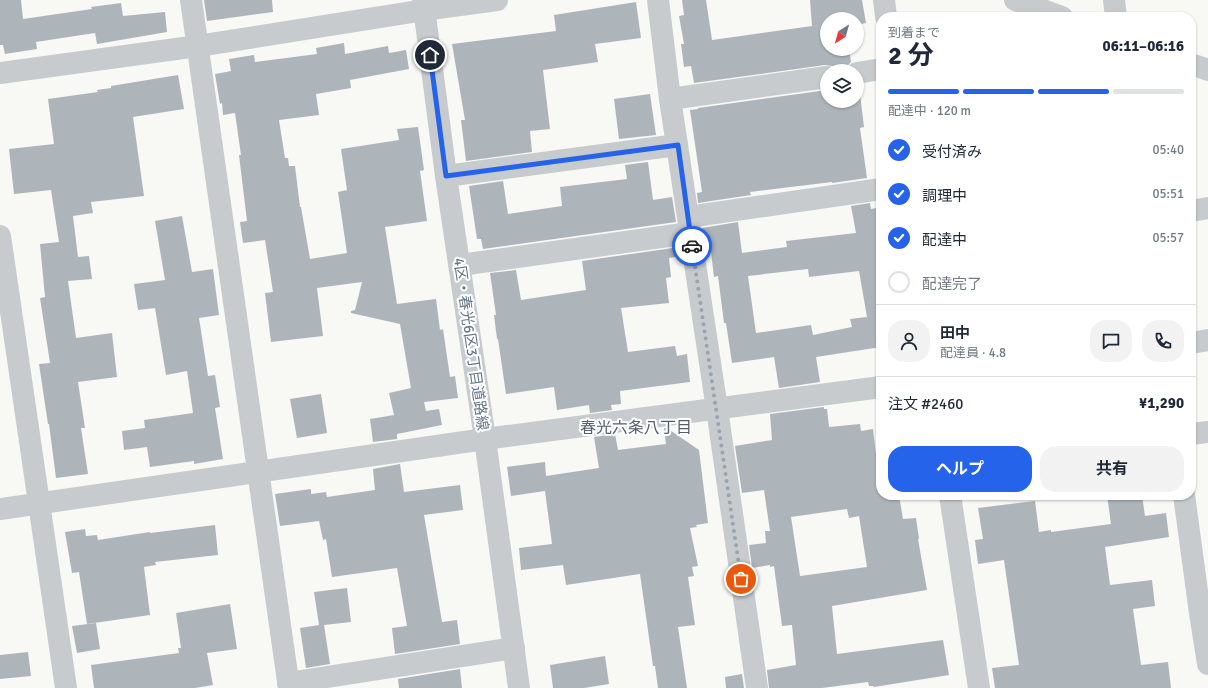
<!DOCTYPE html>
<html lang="ja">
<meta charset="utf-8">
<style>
:root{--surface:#fff;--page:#f2f2f3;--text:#1f2937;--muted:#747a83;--line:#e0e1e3;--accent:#2563eb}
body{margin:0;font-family:Signika,"Noto Sans JP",sans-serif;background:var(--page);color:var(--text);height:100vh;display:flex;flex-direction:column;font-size:15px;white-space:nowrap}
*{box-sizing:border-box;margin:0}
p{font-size:13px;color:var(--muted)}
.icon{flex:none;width:22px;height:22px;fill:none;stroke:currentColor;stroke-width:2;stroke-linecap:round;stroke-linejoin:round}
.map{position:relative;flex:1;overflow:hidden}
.details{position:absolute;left:876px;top:12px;width:320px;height:488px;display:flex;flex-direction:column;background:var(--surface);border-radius:16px;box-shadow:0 1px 3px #0004}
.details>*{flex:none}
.needle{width:26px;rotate:217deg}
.tools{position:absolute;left:820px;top:12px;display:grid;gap:8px}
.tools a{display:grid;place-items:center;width:44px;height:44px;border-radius:50%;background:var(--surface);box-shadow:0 1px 3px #0004;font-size:20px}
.pin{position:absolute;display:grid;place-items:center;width:34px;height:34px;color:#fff;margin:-17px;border:2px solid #fff;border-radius:50%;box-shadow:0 1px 4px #0007}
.courier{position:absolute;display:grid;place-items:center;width:40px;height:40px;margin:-20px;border:3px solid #2563eb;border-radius:50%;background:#fff;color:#222;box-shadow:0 1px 5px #0007}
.summary em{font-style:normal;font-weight:700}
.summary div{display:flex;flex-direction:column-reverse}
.summary{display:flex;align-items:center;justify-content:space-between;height:68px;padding:0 12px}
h1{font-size:26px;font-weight:700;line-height:30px}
.bar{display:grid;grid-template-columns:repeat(4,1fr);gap:6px 4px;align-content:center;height:48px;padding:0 12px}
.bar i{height:5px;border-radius:3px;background:var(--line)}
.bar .on{background:var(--accent)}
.bar p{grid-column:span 4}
.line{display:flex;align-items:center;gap:10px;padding:0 12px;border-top:1px solid var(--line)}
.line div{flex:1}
.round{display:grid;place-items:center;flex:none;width:42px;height:42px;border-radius:16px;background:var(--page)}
ol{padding:0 12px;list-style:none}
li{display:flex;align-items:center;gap:12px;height:44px}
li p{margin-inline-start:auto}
li .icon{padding:4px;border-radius:50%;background:var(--accent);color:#fff;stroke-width:4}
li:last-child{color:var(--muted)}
li i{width:22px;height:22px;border:2px solid var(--line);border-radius:50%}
.action{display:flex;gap:8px;margin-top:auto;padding:8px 12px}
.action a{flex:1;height:46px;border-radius:16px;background:var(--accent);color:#fff;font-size:16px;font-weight:700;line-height:46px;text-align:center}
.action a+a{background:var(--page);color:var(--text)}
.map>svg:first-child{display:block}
.building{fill:#adb5bb;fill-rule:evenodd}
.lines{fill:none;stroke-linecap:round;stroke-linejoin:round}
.minor{stroke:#c7cbce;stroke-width:22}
.done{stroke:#98a4ae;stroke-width:4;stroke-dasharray:0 7.2}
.route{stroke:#2563eb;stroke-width:5}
.labels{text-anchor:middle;stroke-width:4;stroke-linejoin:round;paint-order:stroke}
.street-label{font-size:15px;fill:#657787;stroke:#fff}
.neighbourhood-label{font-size:16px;fill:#54606c;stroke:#fff}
</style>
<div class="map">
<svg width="1208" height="688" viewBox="0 0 1208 688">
<rect width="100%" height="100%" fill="#f8f8f5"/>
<!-- building -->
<g class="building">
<polygon points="0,0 21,0 23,19 92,9 91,7 121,3 123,16 165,12 167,32 97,44 95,33 36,42 37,49 5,54 3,45 0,45"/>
<polygon points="204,0 272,0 273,12 207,21"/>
<polygon points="682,0 706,0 712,40 812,26 810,0 862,0 866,23 857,25 857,19 827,19 827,49 849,49 851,62 849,64 845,71 838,71 832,66 825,65 694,83 691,66 684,67 681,44 684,44 679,16 684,15"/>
<polygon points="636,2 641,38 595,44 598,62 543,70 550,129 530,131 532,152 466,161 461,120 465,120 452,44 556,31 554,15"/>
<polygon points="344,43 345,54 388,46 389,53 406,50 409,69 350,80 351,88 316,94 319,115 279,120 285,158 288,158 289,166 295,166 300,207 301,207 310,259 347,253 338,192 347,190 341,149 399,140 397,129 418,127 424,170 420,171 427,221 385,227 397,304 436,299 440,330 443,329 450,377 455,376 458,398 424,402 426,411 439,409 442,425 397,434 397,439 373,442 370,419 394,415 389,393 411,388 400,324 351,313 351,311 355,310 362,282 317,288 323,336 271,342 265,293 273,292 265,240 243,243 240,222 247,221 239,155 241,155 235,113 223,115 222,103 220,104 215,74 231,71 229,59 254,55 255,62 317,54 316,48"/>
<polygon points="178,75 184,109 133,117 144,196 91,202 93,213 73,216 78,257 89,256 92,279 68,281 76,338 112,333 117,377 78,382 85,428 81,428 88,474 56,478 49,424 48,424 39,364 50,363 40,298 45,297 40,244 59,242 51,190 14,194 9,149 54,144 48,99 98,92 97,90 111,88 111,86"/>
<polygon points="827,90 827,101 857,101 857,94 860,94 864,127 860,128 867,178 832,183 832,182 750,192 751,195 698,203 697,193 702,192 690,110 698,109 698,108"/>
<polygon points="650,94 656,135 619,139 614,99"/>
<polygon points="648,162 653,200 672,197 676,222 483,249 481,239 477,239 469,186 503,181 508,214 562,206 560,187 627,179 625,165"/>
<path d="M870 203 871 209 881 207V347L816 357 820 382 779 388 774 357 732 363 726 323H724L718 276 714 277 711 252 706 253 702 228 738 222 742 253 787 247 786 241 856 233 851 206ZM808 269 809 277 859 271 867 317 850 319 852 327 813 335 811 325 756 333 748 276Z"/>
<polygon points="182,216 192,272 213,269 219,315 199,318 208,376 215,375 220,407 215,408 223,459 194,464 194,461 150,467 147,447 124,450 122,431 145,428 144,420 193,413 187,371 166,375 155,308 138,310 134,284 165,280 155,221"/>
<polygon points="680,247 681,256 669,258 671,277 666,278 669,303 621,308 628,352 675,346 677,356 687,354 690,382 620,391 621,404 611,405 612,410 590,413 589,405 557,410 554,387 506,394 498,339 497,339 494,315 496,315 490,273 516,270 521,300 586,290 582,261"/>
<polygon points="321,394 327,433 297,438 290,399"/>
<path d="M824 407V409H827L829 427 860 424 861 431 873 429 879 479H881V495H899L903 519 916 518 919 539H918L927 590 832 606 837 654 943 640 949 675 874 687 873 686H869L868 682 822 688H769L767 670 796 665 792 625 782 626 774 566 770 567V565L752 568 749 545 766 543 765 531H770L764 490 742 493 735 446 772 440 770 414ZM847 509 849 518 859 516 867 567 800 576 791 517Z"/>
<polygon points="664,428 667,428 699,450 708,523 696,525 697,527 690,528 698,566 692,567 694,576 688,577 695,625 678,627 687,688 658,688 655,666 653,666 640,574 566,585 563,565 521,570 519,548 552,544 545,491 511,496 507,467 545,462 546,476 599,468 594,437 615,434 618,450 666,444"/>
<polygon points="400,464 404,492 460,485 463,510 424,515 442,622 457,620 460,644 395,654 392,628 407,626 397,568 332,577 326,539 323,540 319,521 280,526 275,494 311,489 311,494 326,492 327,497 375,490 373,469"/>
<polygon points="1107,495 1142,495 1145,516 1166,513 1169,537 1105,547 1110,585 1152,580 1155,606 1133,609 1141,665 1168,662 1171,688 995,688 992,668 1019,665 1004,560 978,564 975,540 983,539 978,508 1035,501 1039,532 1051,530 1051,532 1111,524"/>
<polygon points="215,525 218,555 155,562 156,565 144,567 150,615 87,624 79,572 72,573 65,532 85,529 86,536 97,535 98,540 150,532 150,533"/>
<polygon points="347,588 351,622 324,625 330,664 306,668 300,628 319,625 314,592"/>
<polygon points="230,604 237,649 207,653 213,685 195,688 94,688 91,665 179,653 178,648 181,648 176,613"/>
<polygon points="96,623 100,649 77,653 72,626"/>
<polygon points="28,652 31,676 0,679 0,655"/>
<polygon points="605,656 609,684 584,688 553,688 550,665"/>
<polygon points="460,669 462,688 399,688 398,679"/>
<polygon points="742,674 744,688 726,688 725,677"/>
</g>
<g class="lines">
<!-- minor -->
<g class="minor">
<polyline points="191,0 289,688"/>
<polyline points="423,0 446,176 485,439 519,688"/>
<polyline points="658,0 670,99 677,145 717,409 757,688"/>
<polyline points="884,0 886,17"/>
<polyline points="1015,0 1062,17"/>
<polyline points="1114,0 1116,17"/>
<polyline points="1191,64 1208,70"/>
<polyline points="0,73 198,46 425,10 497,0"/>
<polyline points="857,73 881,69"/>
<polyline points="670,99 827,77"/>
<polyline points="446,176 677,145"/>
<polyline points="1191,211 1208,208"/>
<polyline points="688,217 881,189"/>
<polyline points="0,236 66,688"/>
<polyline points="460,265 690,233"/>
<polyline points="1191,343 1208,340"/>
<polyline points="1191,434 1208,432"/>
<polyline points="950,495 979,688"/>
<polyline points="1184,495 1200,613 1208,664"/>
<polyline points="0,509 485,439 881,387"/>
<polyline points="288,683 514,648"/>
</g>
</g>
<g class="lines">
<!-- done -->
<polyline class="done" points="692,246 741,579"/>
<!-- route -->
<polyline class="route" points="430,55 446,176 678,145 692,246"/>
</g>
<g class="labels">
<!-- street labels -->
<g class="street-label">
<text transform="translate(471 344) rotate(82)" y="5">4区・春光6区3丁目道路線</text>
</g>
<!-- neighbourhood labels -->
<g class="neighbourhood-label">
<text x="636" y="433">春光六条八丁目</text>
</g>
</g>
</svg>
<div class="tools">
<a><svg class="needle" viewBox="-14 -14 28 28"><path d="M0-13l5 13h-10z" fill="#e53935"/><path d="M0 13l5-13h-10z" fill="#747a83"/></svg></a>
<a><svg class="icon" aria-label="layers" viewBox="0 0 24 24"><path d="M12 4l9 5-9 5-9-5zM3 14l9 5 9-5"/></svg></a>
</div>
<div class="pin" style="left:741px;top:579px;background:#ea580c"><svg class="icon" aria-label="bag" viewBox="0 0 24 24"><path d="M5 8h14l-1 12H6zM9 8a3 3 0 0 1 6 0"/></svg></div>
<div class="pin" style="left:430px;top:55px;background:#1f2937"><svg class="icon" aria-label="home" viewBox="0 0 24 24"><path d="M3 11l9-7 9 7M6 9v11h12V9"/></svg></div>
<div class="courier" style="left:692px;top:246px"><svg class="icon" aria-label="car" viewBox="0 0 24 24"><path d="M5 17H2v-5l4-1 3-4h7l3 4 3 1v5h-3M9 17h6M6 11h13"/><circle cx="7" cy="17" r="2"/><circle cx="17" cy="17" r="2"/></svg></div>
<section class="details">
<div class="summary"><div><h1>2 分</h1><p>到着まで</p></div><em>06:11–06:16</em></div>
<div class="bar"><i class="on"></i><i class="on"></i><i class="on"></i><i></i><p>配達中 · 120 m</p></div>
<ol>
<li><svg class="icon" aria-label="check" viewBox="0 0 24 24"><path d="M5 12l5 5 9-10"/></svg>受付済み<p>05:40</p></li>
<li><svg class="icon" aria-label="check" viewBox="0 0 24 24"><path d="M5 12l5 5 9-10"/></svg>調理中<p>05:51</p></li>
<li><svg class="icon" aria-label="check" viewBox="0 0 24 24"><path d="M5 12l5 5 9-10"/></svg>配達中<p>05:57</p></li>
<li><i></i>配達完了</li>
</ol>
<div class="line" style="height:72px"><a class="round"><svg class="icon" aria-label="person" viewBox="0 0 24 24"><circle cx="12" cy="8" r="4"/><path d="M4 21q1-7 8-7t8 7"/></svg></a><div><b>田中</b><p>配達員 · 4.8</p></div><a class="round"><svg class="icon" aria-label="chat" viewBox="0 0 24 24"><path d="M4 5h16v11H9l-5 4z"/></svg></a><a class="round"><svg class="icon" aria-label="phone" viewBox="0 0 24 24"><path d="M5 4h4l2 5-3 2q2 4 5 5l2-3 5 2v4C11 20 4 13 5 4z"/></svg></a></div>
<div class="line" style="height:52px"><div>注文 #2460</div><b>¥1,290</b></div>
<div class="action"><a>ヘルプ</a><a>共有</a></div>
</section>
</div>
